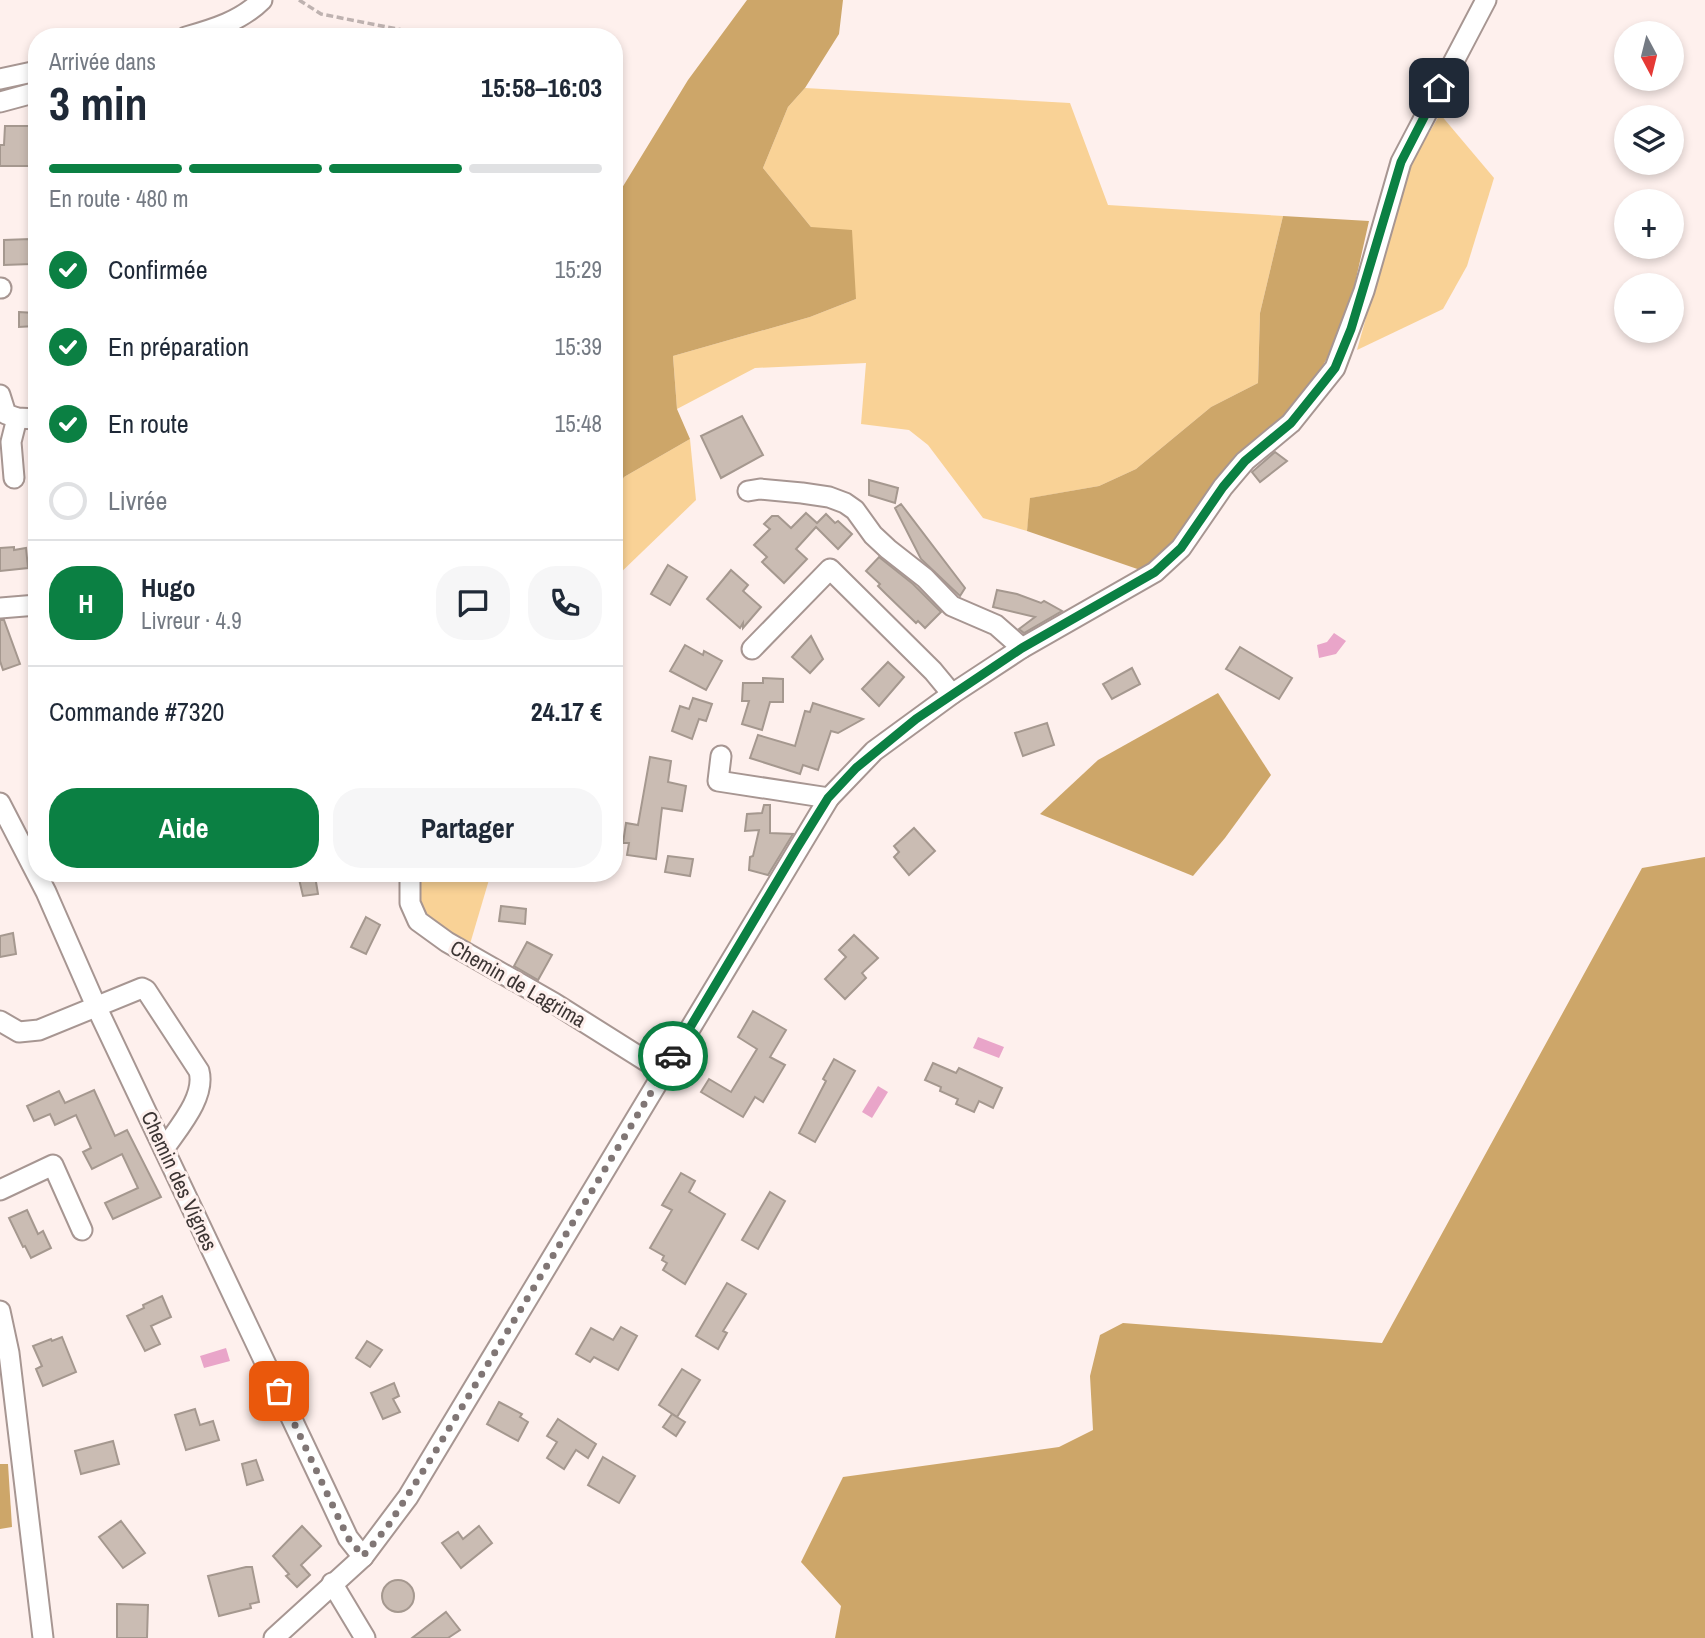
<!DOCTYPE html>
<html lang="fr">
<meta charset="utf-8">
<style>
:root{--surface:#fff;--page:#f6f6f7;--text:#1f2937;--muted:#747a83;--line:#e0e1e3;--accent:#0b8043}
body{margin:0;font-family:"Archivo Narrow",sans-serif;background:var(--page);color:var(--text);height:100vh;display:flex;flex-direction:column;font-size:26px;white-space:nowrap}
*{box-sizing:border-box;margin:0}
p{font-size:23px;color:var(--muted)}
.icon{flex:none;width:38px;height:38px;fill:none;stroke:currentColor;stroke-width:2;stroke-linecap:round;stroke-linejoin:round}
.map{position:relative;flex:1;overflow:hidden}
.drawer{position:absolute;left:28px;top:28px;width:595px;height:854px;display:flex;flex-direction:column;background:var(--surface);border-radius:28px;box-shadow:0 4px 10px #0003}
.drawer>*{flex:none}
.needle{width:46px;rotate:173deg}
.controls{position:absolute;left:1614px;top:21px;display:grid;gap:14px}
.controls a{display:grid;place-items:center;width:70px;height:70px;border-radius:50%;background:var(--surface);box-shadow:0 4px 10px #0003;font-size:35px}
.pin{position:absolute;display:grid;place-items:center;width:60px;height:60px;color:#fff;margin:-30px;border-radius:14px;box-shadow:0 4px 10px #0006}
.courier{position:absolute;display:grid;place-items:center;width:70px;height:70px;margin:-35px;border:5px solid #0b8043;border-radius:50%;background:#fff;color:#222;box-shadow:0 2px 9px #0007}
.head em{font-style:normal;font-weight:700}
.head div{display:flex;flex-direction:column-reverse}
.head{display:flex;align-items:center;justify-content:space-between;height:119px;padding:0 21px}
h1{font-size:46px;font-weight:700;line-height:52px}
.bar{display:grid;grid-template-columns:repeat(4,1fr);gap:10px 7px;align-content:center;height:84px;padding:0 21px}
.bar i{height:9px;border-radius:5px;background:var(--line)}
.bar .selected{background:var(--accent)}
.bar p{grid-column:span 4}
.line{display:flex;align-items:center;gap:18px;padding:0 21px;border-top:2px solid var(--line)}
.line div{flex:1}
.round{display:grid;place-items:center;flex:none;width:74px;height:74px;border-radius:28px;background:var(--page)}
ol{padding:0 21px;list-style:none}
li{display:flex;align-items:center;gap:21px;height:77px}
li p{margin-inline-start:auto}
li .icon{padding:7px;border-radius:50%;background:var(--accent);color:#fff;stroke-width:4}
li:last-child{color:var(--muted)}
li i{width:38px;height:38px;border:4px solid var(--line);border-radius:50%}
.primary-button{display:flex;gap:14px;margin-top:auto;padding:14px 21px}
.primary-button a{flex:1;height:80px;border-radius:28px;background:var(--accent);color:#fff;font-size:28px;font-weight:700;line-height:80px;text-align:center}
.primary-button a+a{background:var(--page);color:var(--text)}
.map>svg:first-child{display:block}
.green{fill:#f9d296}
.forest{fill:#cda669}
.water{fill:#e9a5c9}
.building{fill:#cabcb3;stroke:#a5988f;stroke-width:2}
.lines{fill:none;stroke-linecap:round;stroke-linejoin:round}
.minor-casing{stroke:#a79692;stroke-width:23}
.path{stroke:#beb2b0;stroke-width:3.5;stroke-dasharray:7 3.5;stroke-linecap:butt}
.minor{stroke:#fff;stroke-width:19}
.done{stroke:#807675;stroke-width:7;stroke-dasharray:0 12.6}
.route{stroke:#0b8043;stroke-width:9}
.labels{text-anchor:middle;stroke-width:6;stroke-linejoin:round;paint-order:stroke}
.street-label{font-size:21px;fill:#3c3534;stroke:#fef0ed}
</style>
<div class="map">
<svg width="1705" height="1638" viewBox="0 0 1705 1638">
<rect width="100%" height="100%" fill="#fef0ed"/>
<!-- green -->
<g class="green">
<polygon points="805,88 1070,103 1108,205 1283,216 1260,313 1258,383 1211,407 1136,469 1099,486 1031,498 1027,531 983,518 928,445 909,430 861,424 866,363 755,368 677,409 673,356 810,317 856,299 811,227 763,168 788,107"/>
<polygon points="1440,114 1494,178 1467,266 1443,309 1357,350 1400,196 1413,161"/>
<polygon points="690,439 696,500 614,579 614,497 624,477"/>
<polygon points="418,873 491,873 470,944 427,920 416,904"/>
</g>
<!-- forest -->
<g class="forest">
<polygon points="747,0 843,0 839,34 805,88 788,107 763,168 811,227 852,230 856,299 810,317 673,356 677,409 690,439 624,477 614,497 614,201 688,80"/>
<polygon points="1283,216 1369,221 1349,310 1336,343 1322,367 1289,411 1262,436 1149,573 1027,531 1030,498 1099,486 1136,469 1211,407 1258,383 1260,313"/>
<polygon points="1218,693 1271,775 1225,838 1193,876 1040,814 1098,760"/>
<polygon points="1705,857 1705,1638 835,1638 841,1606 801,1562 843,1477 1059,1447 1093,1430 1090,1376 1100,1335 1123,1323 1382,1343 1642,868"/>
<polygon points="0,1464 8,1464 12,1527 0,1529"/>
</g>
<!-- water -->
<g class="water">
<polygon points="1334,633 1346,641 1336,654 1319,658 1317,645 1327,642"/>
<polygon points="978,1037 1004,1047 999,1058 973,1048"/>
<polygon points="878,1086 888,1092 872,1118 862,1112"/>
<polygon points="226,1348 230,1361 204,1368 200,1356"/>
</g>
<!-- building -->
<g class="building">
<polygon points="5,126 31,126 31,166 0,166 0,145 4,145"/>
<polygon points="30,239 31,264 4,265 4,240"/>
<polygon points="19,312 35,313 35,326 19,327"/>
<polygon points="742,416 763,455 721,478 701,436"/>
<polygon points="1275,452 1287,461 1260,482 1252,472"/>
<polygon points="869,480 898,488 895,503 869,495"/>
<polygon points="901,504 965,588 960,596 921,559 895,508"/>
<polygon points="806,513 817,523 826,514 835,523 838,521 852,534 838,549 816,527 796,549 807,559 784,583 762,562 767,557 754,545 770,529 764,524 772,516 778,516 791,528"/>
<polygon points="14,547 14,550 26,548 28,568 0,571 0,548"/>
<polygon points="879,557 913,584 941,612 925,628 918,621 916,623 886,594 878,586 880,584 866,571"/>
<polygon points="668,565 687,577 670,605 651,594"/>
<polygon points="731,570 748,585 743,591 761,607 743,628 743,623 740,628 707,599"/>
<polygon points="997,590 1017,594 1041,603 1044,601 1062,611 1024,633 1019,629 1035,617 993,607"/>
<polygon points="0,620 4,620 20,664 3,670 0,661"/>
<polygon points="811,636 823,659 810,673 792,657"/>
<polygon points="685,645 703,655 704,651 722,661 706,690 670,671"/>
<polygon points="1240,647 1292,678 1279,699 1226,669"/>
<polygon points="888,662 904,677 879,706 862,689"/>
<polygon points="1132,668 1140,684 1112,699 1103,684"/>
<polygon points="763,678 783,679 783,702 770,702 762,730 742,724 749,701 742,701 743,683 763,683"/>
<polygon points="693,698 712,704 706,721 699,719 692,739 672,731 680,706 689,709"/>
<polygon points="813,703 863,719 838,733 831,731 818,770 803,765 800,774 750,758 758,735 795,746 805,711 810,712"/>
<polygon points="1047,723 1054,745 1023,756 1015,733"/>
<polygon points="650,757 671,761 668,782 686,786 682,811 662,808 656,859 627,855 629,843 623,843 626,823 638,825"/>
<polygon points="764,805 770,805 770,833 793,834 768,875 749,870 750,857 753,856 759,830 745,831 747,814 762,813"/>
<polygon points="914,828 935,851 909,875 894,857 899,852 894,846"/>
<polygon points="668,856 693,859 690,876 665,872"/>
<polygon points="315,876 318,894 303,896 299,879"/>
<polygon points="501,906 526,909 525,924 499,921"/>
<polygon points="366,917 380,925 366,954 351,947"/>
<polygon points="13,933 16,954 0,957 0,936"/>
<polygon points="854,935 878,958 862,973 866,978 845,999 825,979 846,957 839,950"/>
<polygon points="527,942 552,955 538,980 514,966"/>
<polygon points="753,1011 786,1030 770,1057 785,1065 763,1102 755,1097 743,1117 701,1092 709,1079 731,1092 757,1049 738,1037"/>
<polygon points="834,1059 855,1071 815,1142 799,1133 826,1081 823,1079"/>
<polygon points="933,1063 956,1073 959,1068 1002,1088 993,1108 979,1101 974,1112 956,1104 958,1099 940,1091 941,1087 925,1080"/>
<polygon points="94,1090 115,1136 127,1130 161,1197 113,1219 105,1203 138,1188 122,1154 92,1169 83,1152 91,1148 76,1115 55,1125 50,1114 34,1121 27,1106 59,1091 65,1103"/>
<polygon points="681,1173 695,1181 689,1192 725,1214 685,1284 663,1270 667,1263 662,1260 664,1256 650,1248 672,1210 662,1205"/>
<polygon points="770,1192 785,1201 758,1249 742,1240"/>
<polygon points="27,1210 38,1234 43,1231 51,1248 31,1258 25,1246 23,1247 9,1218"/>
<polygon points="727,1283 746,1294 723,1331 727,1333 718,1349 696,1336"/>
<polygon points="162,1296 171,1317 151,1326 160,1344 145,1351 127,1316 144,1308 143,1305"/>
<polygon points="621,1327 637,1336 618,1370 594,1357 590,1362 576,1354 591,1328 613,1340"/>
<polygon points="62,1337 76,1372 43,1386 36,1369 42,1366 33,1346 51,1339 52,1341"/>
<polygon points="367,1341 382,1350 370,1367 356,1358"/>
<polygon points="682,1369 700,1380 677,1417 659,1405"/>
<polygon points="394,1383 399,1396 393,1399 400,1412 383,1419 371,1393"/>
<polygon points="499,1402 522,1414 520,1417 528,1422 518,1441 487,1424"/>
<polygon points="195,1409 200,1425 213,1421 219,1440 186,1450 175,1415"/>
<polygon points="672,1414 685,1422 676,1436 663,1427"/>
<polygon points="558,1419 596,1444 588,1458 576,1450 564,1469 547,1458 557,1442 547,1436"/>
<polygon points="113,1441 119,1464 81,1474 75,1451"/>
<polygon points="603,1457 635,1476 619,1503 588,1485"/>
<polygon points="256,1460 263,1480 247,1485 242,1464"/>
<polygon points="121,1521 145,1553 123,1568 99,1537"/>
<polygon points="302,1526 321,1546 301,1565 310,1575 297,1587 286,1576 289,1574 273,1556"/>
<polygon points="479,1526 492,1543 461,1568 442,1543 458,1532 463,1539"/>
<polygon points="246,1567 252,1567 259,1602 250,1604 251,1608 219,1616 208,1576"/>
<circle cx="398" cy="1596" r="16"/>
<polygon points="117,1604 148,1605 147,1638 117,1638"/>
<polygon points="446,1612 460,1630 448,1638 412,1638"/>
</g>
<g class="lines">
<!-- minor casing -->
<g class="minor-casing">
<g id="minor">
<path d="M186 37C214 29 241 21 262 0"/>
<polyline points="0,79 37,71"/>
<polyline points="0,102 37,92"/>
<polyline points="0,288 1,288"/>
<polyline points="0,395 6,414 17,418 37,419"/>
<polyline points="14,478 11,442 17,418"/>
<polyline points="748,491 760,489 802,493 829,497 845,503 855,510 873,535 888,549 925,578 952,606 996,625 1022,648"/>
<polyline points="0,608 37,605"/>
<polyline points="752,649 830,569 933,671 952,694"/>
<polyline points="721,756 718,781 829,798"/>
<polyline points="0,803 46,892 96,1006 325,1489 348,1538 363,1557"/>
<polyline points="410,873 410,903 418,921 447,942 554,1003 662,1071"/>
<path d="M0 1021 19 1032 39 1030 142 988 146 990 199 1071C206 1097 178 1128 164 1149"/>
<polyline points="0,1190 53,1165 82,1230"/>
<polyline points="0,1311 9,1353 43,1638"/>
<polyline points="332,1583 365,1638"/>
<polyline points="274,1638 363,1557 408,1497 829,798 874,751 952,694 1022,648 1155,572 1181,548 1223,487 1245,461 1291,423 1335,368 1364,291 1401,162 1486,0"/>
</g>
</g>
<!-- path -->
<polyline class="path" points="299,0 321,14 438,37"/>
<!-- minor -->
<use href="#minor" class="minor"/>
</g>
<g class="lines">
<!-- done -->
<polyline class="done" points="279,1391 348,1538 363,1556 388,1526 432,1457 673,1056"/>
<!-- route -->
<polyline class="route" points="673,1056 797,848 828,798 856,768 916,719 1022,648 1155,572 1181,548 1223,487 1245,461 1291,423 1324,382 1335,368 1351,329 1401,162 1439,88"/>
</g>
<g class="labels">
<!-- street labels -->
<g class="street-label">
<text transform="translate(518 984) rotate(30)" y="7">Chemin de Lagrima</text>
<text transform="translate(179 1181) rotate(65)" y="7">Chemin des Vignes</text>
</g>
</g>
</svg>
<div class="controls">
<a><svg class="needle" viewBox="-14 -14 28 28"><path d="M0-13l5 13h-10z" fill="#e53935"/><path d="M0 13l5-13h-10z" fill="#747a83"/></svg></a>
<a><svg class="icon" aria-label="layers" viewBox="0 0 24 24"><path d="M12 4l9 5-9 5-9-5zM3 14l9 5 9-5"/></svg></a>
<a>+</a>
<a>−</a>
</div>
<div class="pin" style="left:279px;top:1391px;background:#ea580c"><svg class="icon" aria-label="bag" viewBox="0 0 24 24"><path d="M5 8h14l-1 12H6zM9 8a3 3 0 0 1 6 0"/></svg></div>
<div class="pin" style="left:1439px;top:88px;background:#1f2937"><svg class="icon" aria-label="home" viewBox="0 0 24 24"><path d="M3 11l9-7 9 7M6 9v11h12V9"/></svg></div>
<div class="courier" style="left:673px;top:1056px"><svg class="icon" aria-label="car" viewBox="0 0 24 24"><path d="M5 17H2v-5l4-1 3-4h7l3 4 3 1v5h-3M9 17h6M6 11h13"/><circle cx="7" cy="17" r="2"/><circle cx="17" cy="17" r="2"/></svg></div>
<section class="drawer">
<div class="head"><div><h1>3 min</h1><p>Arrivée dans</p></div><em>15:58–16:03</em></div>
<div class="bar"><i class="selected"></i><i class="selected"></i><i class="selected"></i><i></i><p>En route · 480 m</p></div>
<ol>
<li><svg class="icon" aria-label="check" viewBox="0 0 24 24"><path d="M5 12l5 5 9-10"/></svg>Confirmée<p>15:29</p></li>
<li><svg class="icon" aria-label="check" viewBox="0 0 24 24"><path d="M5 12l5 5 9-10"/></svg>En préparation<p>15:39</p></li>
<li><svg class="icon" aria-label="check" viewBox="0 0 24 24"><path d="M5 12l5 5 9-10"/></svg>En route<p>15:48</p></li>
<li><i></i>Livrée</li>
</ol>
<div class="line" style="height:126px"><b class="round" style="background:var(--accent);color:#fff">H</b><div><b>Hugo</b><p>Livreur · 4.9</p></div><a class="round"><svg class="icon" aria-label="chat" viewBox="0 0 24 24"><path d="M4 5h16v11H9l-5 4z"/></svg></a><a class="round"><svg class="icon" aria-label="phone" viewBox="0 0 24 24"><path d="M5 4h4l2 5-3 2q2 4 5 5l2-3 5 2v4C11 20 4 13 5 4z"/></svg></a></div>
<div class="line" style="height:91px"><div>Commande #7320</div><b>24.17 €</b></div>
<div class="primary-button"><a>Aide</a><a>Partager</a></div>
</section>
</div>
